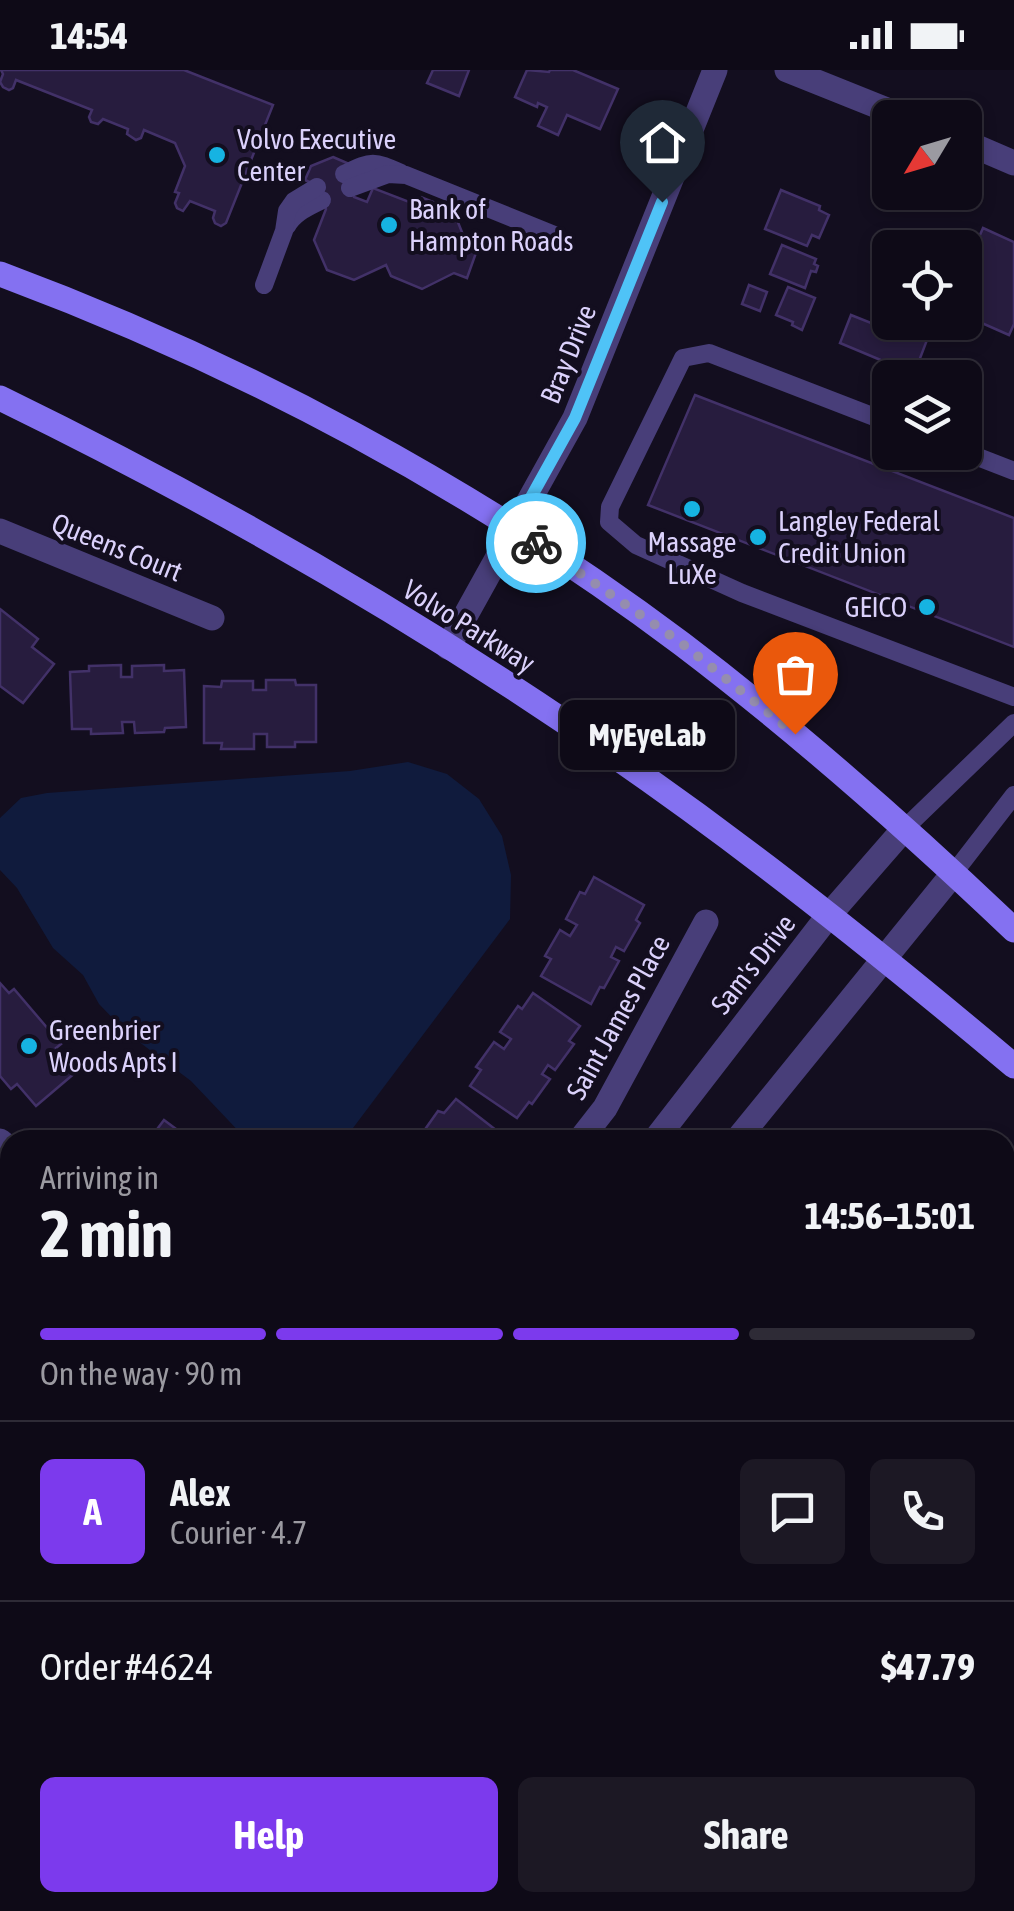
<!DOCTYPE html>
<meta charset="utf-8">
<style>
:root{--surface:#0e0a17;--page:#1c1824;--text:#f1f3f6;--muted:#9b9aa1;--line:#2e2b36;--accent:#7c3aed}
body{margin:0;font-family:"Asap Condensed",sans-serif;background:var(--page);color:var(--text);height:100vh;display:flex;flex-direction:column;font-size:38px;white-space:nowrap}
*{box-sizing:border-box;margin:0}
p{font-size:32px;color:var(--muted)}
.icon{flex:none;width:55px;height:55px;fill:none;stroke:currentColor;stroke-width:2;stroke-linecap:round;stroke-linejoin:round}
.map{position:relative;flex:1;overflow:hidden}
.sheet{position:absolute;left:0px;top:1060px;width:1015px;height:782px;display:flex;flex-direction:column;background:var(--surface);border-radius:30px 30px 0 0;box-shadow:0 5px 15px #0003,0 0 0 2px var(--line)}
.sheet>*{flex:none}
.needle{width:65px;rotate:232deg}
.tools{position:absolute;left:872px;top:30px;display:grid;gap:20px}
.tools a{display:grid;place-items:center;width:110px;height:110px;border-radius:15px;background:var(--surface);box-shadow:0 5px 15px #0003,0 0 0 2px var(--line);font-size:50px}
.pin{position:absolute;display:grid;place-items:center;width:85px;height:85px;color:#fff;margin:-102px -42px;border-radius:50% 50% 50% 0;rotate:-45deg;box-shadow:0 0 10px #0007}
.pin .icon{rotate:45deg}
.courier{position:absolute;display:grid;place-items:center;width:100px;height:100px;margin:-50px;border:8px solid #4fc3f7;border-radius:50%;background:#fff;color:#222;box-shadow:0 2px 12px #0007}
.bubble{position:absolute;height:70px;border-radius:15px;background:var(--surface);box-shadow:0 5px 15px #0003,0 0 0 2px var(--line);font-size:32px;font-weight:700;line-height:70px;text-align:center}
.head em{font-style:normal;font-weight:700}
.head div{display:flex;flex-direction:column-reverse}
.head{display:flex;align-items:center;justify-content:space-between;height:170px;padding:0 40px}
h1{font-size:65px;font-weight:700;line-height:75px}
.bar{display:grid;grid-template-columns:repeat(4,1fr);gap:15px 10px;align-content:center;height:120px;padding:0 40px}
.bar i{height:12px;border-radius:8px;background:var(--line)}
.bar .current{background:var(--accent)}
.bar p{grid-column:span 4}
.line{display:flex;align-items:center;gap:25px;padding:0 40px;border-top:2px solid var(--line)}
.line div{flex:1}
.round{display:grid;place-items:center;flex:none;width:105px;height:105px;border-radius:15px;background:var(--page)}
.cta{display:flex;gap:20px;margin-top:auto;padding:20px 40px}
.cta a{flex:1;height:115px;border-radius:15px;background:var(--accent);color:#fff;font-size:40px;font-weight:700;line-height:115px;text-align:center}
.cta a+a{background:var(--page);color:var(--text)}
.status{display:flex;justify-content:space-between;align-items:center;height:70px;padding:0 50px;background:var(--surface);direction:ltr}
.status svg{height:28px;fill:currentColor}
.map>svg:first-child{display:block}
.water{fill:#101b3d}
.building{fill:#271c3e;stroke:#423168;stroke-width:2.5}
.lines{fill:none;stroke-linecap:round;stroke-linejoin:round}
.service{stroke:#483e79;stroke-width:18}
.minor{stroke:#483e79;stroke-width:25}
.secondary{stroke:#8471f1;stroke-width:25}
.done{stroke:#958dae;stroke-width:10;stroke-dasharray:0 18}
.route{stroke:#4fc3f7;stroke-width:12}
.poi-dot{fill:#16b3e2;stroke:#130e1f;stroke-width:4}
.labels{text-anchor:middle;stroke-width:8;stroke-linejoin:round;paint-order:stroke}
.poi-label{font-size:28px;fill:#dbd1fb;stroke:#130e1f;text-anchor:start}
.street-label{font-size:28px;fill:#dbd1fb;stroke:#130e1f}
</style>
<div class="status"><b>14:54</b><svg viewBox="0 0 49 12"><path d="M0 12V9h3v3zM5 12V6h3v6zM10 12V3h3v9zM15 12V0h3v12zM26 1h20v11H26zM47 4h2v5h-2z"/></svg></div>
<div class="map">
<svg width="1014" height="1841" viewBox="0 0 1014 1841">
<rect width="100%" height="100%" fill="#130e1f"/>
<!-- water -->
<polygon class="water" points="408,692 447,704 479,729 502,766 511,805 510,849 344,1070 247,1070 191,1011 126,962 99,934 83,905 53,878 17,818 0,800 0,748 21,728 47,723 350,701"/>
<!-- building -->
<g class="building">
<polygon points="1,0 184,0 273,35 226,153 221,156 215,153 213,148 215,141 190,131 183,141 177,138 175,133 179,123 175,122 185,96 175,73 144,60 141,68 136,70 127,64 128,59 103,49 98,54 91,52 89,47 92,40 16,10 13,18 9,20 3,17 0,12 3,4"/>
<polygon points="433,0 469,0 459,26 427,13"/>
<polygon points="527,0 549,2 550,0 573,0 618,19 600,59 567,45 558,65 538,56 547,37 538,33 537,37 515,27"/>
<polygon points="333,87 347,93 344,103 354,127 367,132 373,118 409,132 421,127 453,140 466,172 465,175 477,180 467,208 454,203 422,219 391,206 386,195 354,210 327,200 314,170 326,139 316,115 305,110 311,96"/>
<polygon points="781,120 820,136 819,140 829,145 819,168 812,165 807,176 765,159"/>
<polygon points="983,158 1014,172 1014,254 1009,265 966,246 965,247 965,183 971,186"/>
<polygon points="782,175 816,189 814,194 818,196 816,202 811,201 805,218 770,204"/>
<polygon points="749,215 767,222 760,241 742,234"/>
<polygon points="788,217 815,228 802,260 792,255 793,252 776,245"/>
<polygon points="851,245 896,263 899,258 927,270 914,304 840,273"/>
<polygon points="695,325 1014,448 1014,577 648,435"/>
<polygon points="0,539 38,569 32,577 54,594 23,633 0,616"/>
<polygon points="121,595 121,607 132,607 132,596 164,595 164,601 184,600 186,657 165,658 164,662 135,663 134,652 122,652 123,663 91,664 91,659 72,659 70,602 89,601 89,596"/>
<polygon points="266,610 295,610 296,615 316,615 316,672 295,672 295,677 267,677 267,664 254,664 254,679 221,679 222,673 204,673 204,616 221,617 222,611 253,611 253,620 266,620"/>
<polygon points="594,807 644,835 636,850 640,853 624,881 616,877 611,887 619,891 604,918 600,917 591,934 541,906 551,889 545,886 560,860 570,866 577,855 566,849 580,822 585,824"/>
<polygon points="0,913 9,923 14,919 61,974 56,978 76,1002 36,1036 17,1014 11,1019 0,1006"/>
<polygon points="533,923 580,956 569,971 574,974 555,1000 548,995 542,1004 550,1009 532,1034 529,1032 517,1048 470,1016 481,1000 476,997 494,972 504,979 511,969 500,962 518,936 522,939"/>
<polygon points="456,1029 501,1064 496,1070 427,1070 421,1065 438,1041 444,1043"/>
<polygon points="164,1050 187,1067 190,1062 201,1070 149,1070"/>
<polygon points="5,1706 10,1706 10,1832 22,1832 21,1841 0,1841 0,1717 4,1717"/>
<polygon points="1014,1722 1014,1841 949,1841 940,1832 1005,1832 1005,1730"/>
</g>
<g class="lines">
<!-- service -->
<g class="service">
<path d="M344 104C372 91 372 90 401 103"/>
<polyline points="350,118 388,104 406,105 557,166"/>
<path d="M287 156C295 142 309 137 322 130"/>
<polyline points="264,215 284,161 287,141 294,131 317,117"/>
<polyline points="890,353 709,283 683,288 610,437 609,452 636,475 742,523 1014,627"/>
<polyline points="965,382 1014,401"/>
<polyline points="904,759 1014,653"/>
<polyline points="953,804 1014,725"/>
<polyline points="0,1293 10,1292"/>
<polyline points="0,1435 10,1431"/>
<polyline points="412,1832 416,1841"/>
<polyline points="596,1832 612,1841"/>
<polyline points="868,1832 876,1841"/>
<polyline points="41,1841 42,1832"/>
<polyline points="95,1841 99,1832"/>
</g>
<!-- minor -->
<g class="minor">
<polyline points="787,0 907,48"/>
<polyline points="965,72 1014,93"/>
<polyline points="0,461 212,548"/>
<polyline points="448,577 575,348 715,0"/>
<polyline points="580,1070 605,1038 706,852"/>
<polyline points="655,1070 829,845 904,759"/>
<polyline points="737,1070 953,804"/>
<polyline points="0,1071 10,1079"/>
<polyline points="0,1521 10,1519"/>
<polyline points="0,1577 10,1574"/>
<polyline points="0,1682 10,1683"/>
<polyline points="743,1832 751,1841"/>
</g>
<!-- secondary -->
<g class="secondary">
<path d="M0 204C242 294 476 419 682 574 798 662 908 759 1014 860"/>
<path d="M0 328C269 459 529 615 767 797 851 861 933 928 1014 996"/>
</g>
</g>
<g class="lines">
<!-- done -->
<polyline class="done" points="536,473 680,572 795,664"/>
<!-- route -->
<polyline class="route" points="536,473 514,458 575,348 662,132"/>
</g>
<!-- markers -->
<g class="poi-dot">
<circle cx="217" cy="85" r="10"/>
<circle cx="389" cy="155" r="10"/>
<circle cx="692" cy="439" r="10"/>
<circle cx="758" cy="467" r="10"/>
<circle cx="927" cy="537" r="10"/>
<circle cx="29" cy="976" r="10"/>
</g>
<g class="labels">
<!-- poi labels -->
<g class="poi-label">
<text x="237" y="79">Volvo Executive<tspan x="237" dy="32">Center</tspan></text>
<text x="409" y="149">Bank of<tspan x="409" dy="32">Hampton Roads</tspan></text>
<text x="778" y="461">Langley Federal<tspan x="778" dy="32">Credit Union</tspan></text>
<text x="692" y="482" text-anchor="middle">Massage<tspan x="692" dy="32">LuXe</tspan></text>
<text x="907" y="547" text-anchor="end">GEICO</text>
<text x="49" y="970">Greenbrier<tspan x="49" dy="32">Woods Apts I</tspan></text>
</g>
<!-- street labels -->
<g class="street-label">
<text transform="translate(568 284) rotate(-68)" y="10">Bray Drive</text>
<text transform="translate(117 477) rotate(22)" y="10">Queens Court</text>
<text transform="translate(469 556) rotate(32)" y="10">Volvo Parkway</text>
<text transform="translate(753 894) rotate(-52)" y="10">Sam's Drive</text>
<text transform="translate(618 947) rotate(-61)" y="10">Saint James Place</text>
</g>
</g>
</svg>
<div class="tools">
<a><svg class="needle" viewBox="-14 -14 28 28"><path d="M0-13l5 13h-10z" fill="#e53935"/><path d="M0 13l5-13h-10z" fill="#9b9aa1"/></svg></a>
<a><svg class="icon" aria-label="locate" viewBox="0 0 24 24"><circle cx="12" cy="12" r="6"/><path d="M12 2v4M12 18v4M2 12h4M18 12h4"/></svg></a>
<a><svg class="icon" aria-label="layers" viewBox="0 0 24 24"><path d="M12 4l9 5-9 5-9-5zM3 14l9 5 9-5"/></svg></a>
</div>
<div class="pin" style="left:795px;top:664px;background:#ea580c"><svg class="icon" aria-label="bag" viewBox="0 0 24 24"><path d="M5 8h14l-1 12H6zM9 8a3 3 0 0 1 6 0"/></svg></div>
<div class="pin" style="left:662px;top:132px;background:#1f2937"><svg class="icon" aria-label="home" viewBox="0 0 24 24"><path d="M3 11l9-7 9 7M6 9v11h12V9"/></svg></div>
<div class="courier" style="left:536px;top:473px"><svg class="icon" aria-label="bike" viewBox="0 0 24 24"><circle cx="6" cy="16" r="4"/><circle cx="18" cy="16" r="4"/><path d="M6 16l4-8h5l3 8M10 8l3 8H6M13 5h3"/></svg></div>
<div class="bubble" style="left:560px;top:630px;width:175px">MyEyeLab</div>
<section class="sheet">
<div class="head"><div><h1>2 min</h1><p>Arriving in</p></div><em>14:56–15:01</em></div>
<div class="bar"><i class="current"></i><i class="current"></i><i class="current"></i><i></i><p>On the way · 90 m</p></div>
<div class="line" style="height:180px"><b class="round" style="background:var(--accent);color:#fff">A</b><div><b>Alex</b><p>Courier · 4.7</p></div><a class="round"><svg class="icon" aria-label="chat" viewBox="0 0 24 24"><path d="M4 5h16v11H9l-5 4z"/></svg></a><a class="round"><svg class="icon" aria-label="phone" viewBox="0 0 24 24"><path d="M5 4h4l2 5-3 2q2 4 5 5l2-3 5 2v4C11 20 4 13 5 4z"/></svg></a></div>
<div class="line" style="height:130px"><div>Order #4624</div><b>$47.79</b></div>
<div class="cta"><a>Help</a><a>Share</a></div>
</section>
</div>
